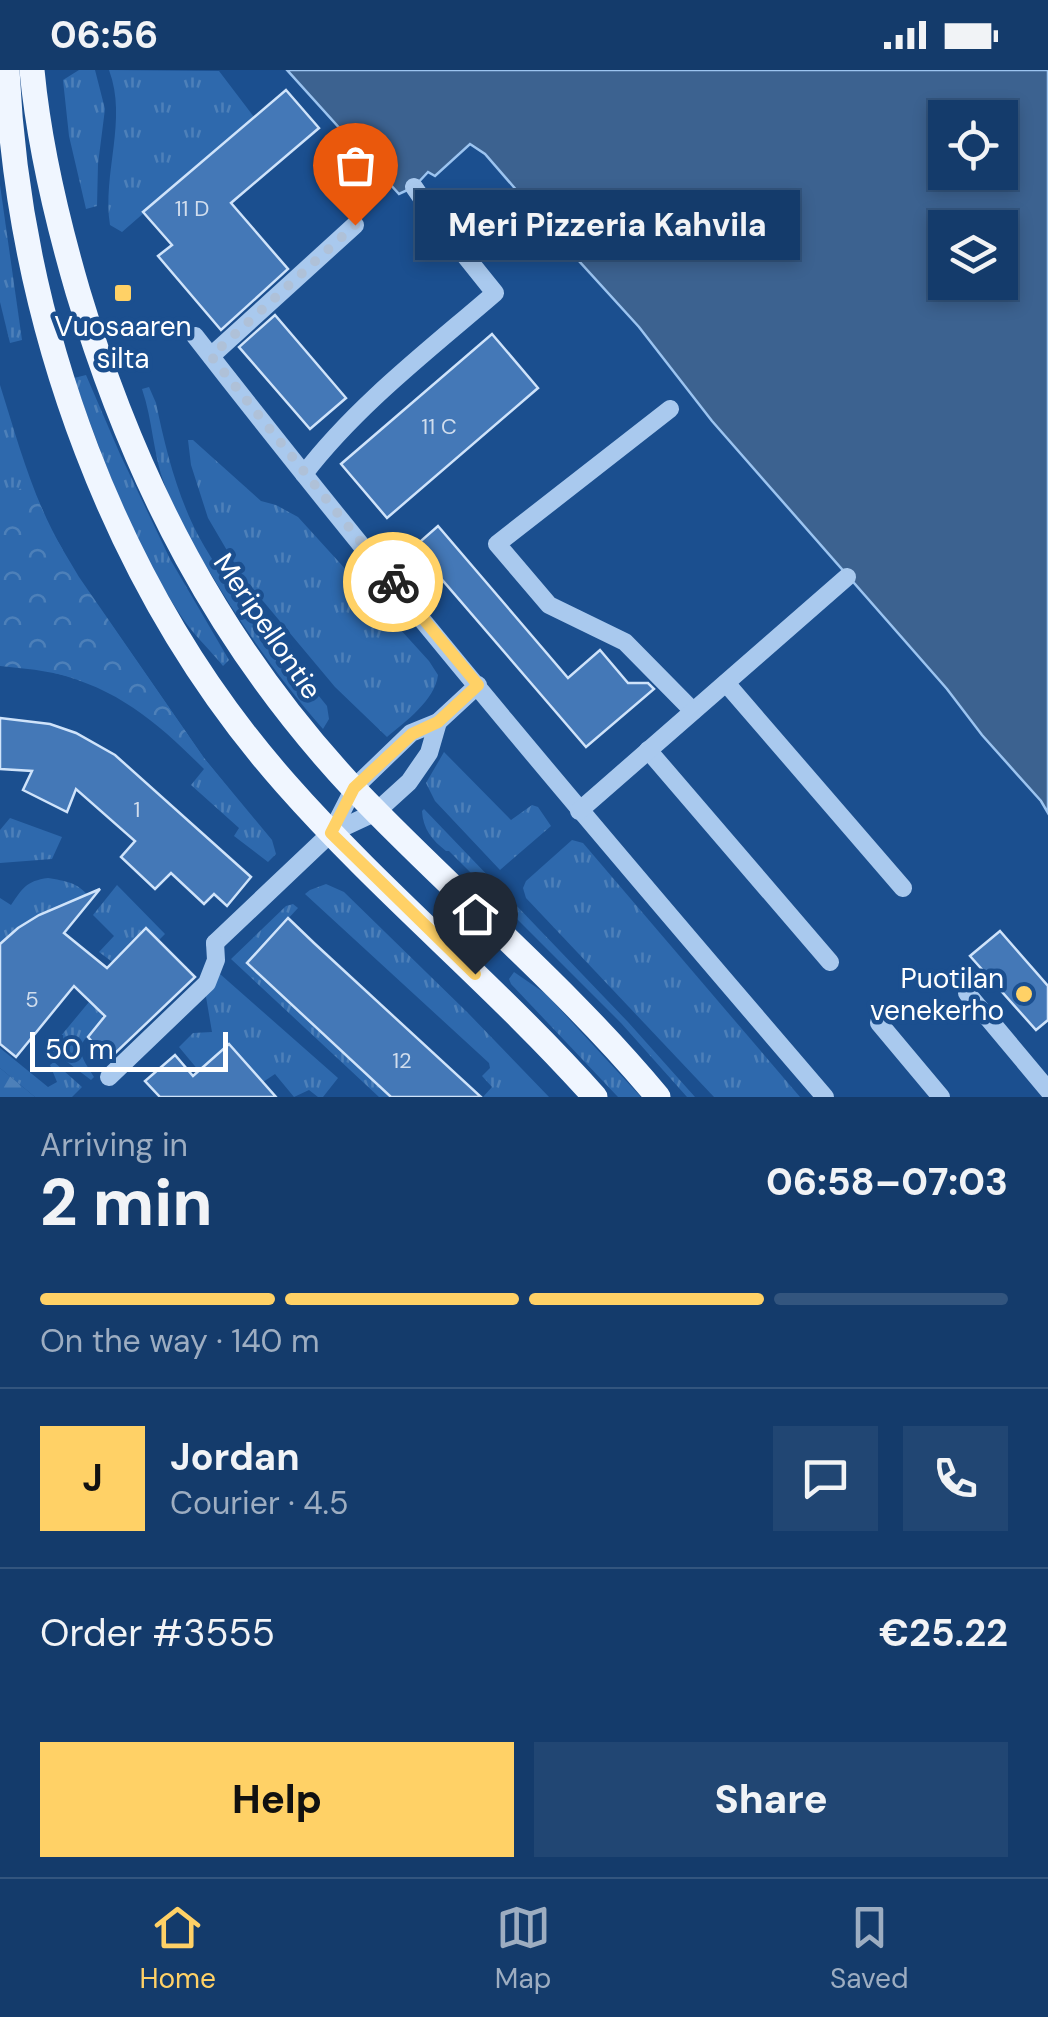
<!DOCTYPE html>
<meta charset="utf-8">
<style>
:root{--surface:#143b6b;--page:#214673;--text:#f1f3f6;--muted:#9dadc1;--line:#33557e;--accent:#ffd166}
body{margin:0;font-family:"DM Sans",sans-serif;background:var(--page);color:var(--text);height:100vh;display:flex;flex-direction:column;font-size:38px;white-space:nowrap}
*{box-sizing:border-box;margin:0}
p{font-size:32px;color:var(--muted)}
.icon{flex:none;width:55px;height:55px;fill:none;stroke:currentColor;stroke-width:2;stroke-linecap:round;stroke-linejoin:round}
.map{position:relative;height:1027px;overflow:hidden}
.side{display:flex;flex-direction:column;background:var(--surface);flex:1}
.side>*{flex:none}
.buttons{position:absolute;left:928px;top:30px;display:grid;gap:20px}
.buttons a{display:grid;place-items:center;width:90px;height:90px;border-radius:0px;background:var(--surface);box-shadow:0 5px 15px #0003,0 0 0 2px var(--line);font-size:50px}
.scale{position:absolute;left:30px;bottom:25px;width:198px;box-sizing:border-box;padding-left:10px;border:5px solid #fff;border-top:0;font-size:28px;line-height:35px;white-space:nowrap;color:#fff;-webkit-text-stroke:8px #1b4f8f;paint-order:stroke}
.pin{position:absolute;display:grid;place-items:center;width:85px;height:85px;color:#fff;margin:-102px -42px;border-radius:50% 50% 50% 0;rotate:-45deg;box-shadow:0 0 10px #0007}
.pin .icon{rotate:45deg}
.courier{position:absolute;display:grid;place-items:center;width:100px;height:100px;margin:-50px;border:8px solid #ffd166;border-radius:50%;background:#fff;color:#222;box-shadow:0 2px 12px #0007}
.bubble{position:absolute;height:70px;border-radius:0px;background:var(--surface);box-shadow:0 5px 15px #0003,0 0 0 2px var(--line);font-size:32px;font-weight:800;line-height:70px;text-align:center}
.headline em{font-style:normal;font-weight:800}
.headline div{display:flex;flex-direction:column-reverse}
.headline{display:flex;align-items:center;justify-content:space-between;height:170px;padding:0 40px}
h1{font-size:65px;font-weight:800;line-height:75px}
.bar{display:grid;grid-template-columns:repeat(4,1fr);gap:15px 10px;align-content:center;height:120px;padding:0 40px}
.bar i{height:12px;border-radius:8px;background:var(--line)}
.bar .current{background:var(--accent)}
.bar p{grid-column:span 4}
.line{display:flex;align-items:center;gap:25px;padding:0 40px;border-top:2px solid var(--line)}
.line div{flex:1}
.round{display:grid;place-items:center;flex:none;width:105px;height:105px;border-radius:0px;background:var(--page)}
.cta{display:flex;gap:20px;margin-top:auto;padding:20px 40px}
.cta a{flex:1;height:115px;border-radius:0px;background:var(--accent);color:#111;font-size:40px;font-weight:800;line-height:115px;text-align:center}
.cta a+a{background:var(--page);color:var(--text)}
.status{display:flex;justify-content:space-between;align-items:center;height:70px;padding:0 50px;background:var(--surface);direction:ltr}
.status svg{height:28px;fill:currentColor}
.menu{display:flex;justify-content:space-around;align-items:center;height:140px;border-top:2px solid var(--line);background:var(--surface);font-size:28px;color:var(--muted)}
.menu a{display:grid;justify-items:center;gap:5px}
.menu .current{color:var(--accent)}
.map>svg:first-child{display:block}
.grass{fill:url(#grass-tufts)}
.forest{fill:url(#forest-firs)}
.park{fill:url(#park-crowns)}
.water{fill:#3c6290;stroke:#9cc4f0;stroke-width:2.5;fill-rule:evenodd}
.building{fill:#4478b7;stroke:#cfe3fa;stroke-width:2.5}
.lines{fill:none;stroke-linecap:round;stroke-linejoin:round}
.minor{stroke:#a9c9ee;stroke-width:18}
.major{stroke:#f0f6ff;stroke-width:25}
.done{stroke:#afc1d8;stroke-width:10;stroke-dasharray:0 18}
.route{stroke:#ffd166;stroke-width:12}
.poi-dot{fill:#ffd166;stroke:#1b4f8f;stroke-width:4}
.labels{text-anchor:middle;stroke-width:9;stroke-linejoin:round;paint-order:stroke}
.number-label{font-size:22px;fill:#d0dded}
.poi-label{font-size:28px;fill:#fff;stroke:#1b4f8f}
.street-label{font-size:28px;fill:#fff;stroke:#1b4f8f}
</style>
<div class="status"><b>06:56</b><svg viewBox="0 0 49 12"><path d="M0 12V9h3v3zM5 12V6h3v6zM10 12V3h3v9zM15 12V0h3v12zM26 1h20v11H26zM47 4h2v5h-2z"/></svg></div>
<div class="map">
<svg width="1048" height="1027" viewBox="0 0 1048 1027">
<defs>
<pattern id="grass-tufts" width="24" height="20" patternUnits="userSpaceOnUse" patternTransform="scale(2.5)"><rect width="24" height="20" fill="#2e69ad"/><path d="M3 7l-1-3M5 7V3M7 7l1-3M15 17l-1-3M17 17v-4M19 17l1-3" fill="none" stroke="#4d80b9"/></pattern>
<pattern id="forest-firs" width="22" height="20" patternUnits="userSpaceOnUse" patternTransform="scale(2.5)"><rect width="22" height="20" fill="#2e69ad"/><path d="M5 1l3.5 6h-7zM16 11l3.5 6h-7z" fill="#4d80b9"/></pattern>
<pattern id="park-crowns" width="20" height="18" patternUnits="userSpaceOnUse" patternTransform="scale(2.5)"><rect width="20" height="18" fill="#2e69ad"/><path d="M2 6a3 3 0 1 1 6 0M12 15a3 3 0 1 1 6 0" fill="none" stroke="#4d80b9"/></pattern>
</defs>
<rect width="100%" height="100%" fill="#1b4f8f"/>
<!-- grass -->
<g class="grass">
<polygon points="79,0 95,0 105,39 98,94 97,136 86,139 69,66 63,10"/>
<path d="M109 0 219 1 254 47 122 162 110 155C102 103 128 50 109 0Z"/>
<polygon points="0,115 22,270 10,273 0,232"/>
<path d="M86 305 120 384 170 489 229 590 223 596C210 580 194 565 183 549 134 476 103 390 74 308Z"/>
<path d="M0 315C18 372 33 429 63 480L0 523Z"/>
<path d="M149 317 156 333C165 377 177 425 198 465 232 528 283 580 327 636L329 649 323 659C280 610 244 559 211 504 194 476 176 447 165 416 153 385 153 351 142 319Z"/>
<path d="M188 370H193L261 431 276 435 298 447 429 591 438 605C435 630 405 652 387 667L335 617 242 506 208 448 191 395Z"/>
<path d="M104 544 204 688 272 770 276 784 268 792 234 766 239 758 191 715 204 699C158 653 119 619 54 603Z"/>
<polygon points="444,682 511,750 532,735 538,737 551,756 500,800 435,731 426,713"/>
<path d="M424 739 628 952 695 1027H687L621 953 449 781H446C432 770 423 759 422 741Z"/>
<polygon points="10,748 62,767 52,789 0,793 0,760"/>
<polygon points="572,770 583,773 800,1027 714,1027 526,828 523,818 526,811"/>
<path d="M48 808C65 811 78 812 89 827 53 835 27 850 0 874V828L11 835C23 818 26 811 48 808Z"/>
<polygon points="326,814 344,822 468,943 549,1027 483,1027 492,1017 482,1006 490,998 489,993 305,824 310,820"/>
<polygon points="117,815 165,864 159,870 146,858 124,880 127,903 99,882 114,866 93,845"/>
<polygon points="293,834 298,838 247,893 391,1027 379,1027 231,889 286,836"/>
<polygon points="514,902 546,924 641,1027 618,1027 511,914 509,909"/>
<path d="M113 903 94 935 102 944V949C79 978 72 973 94 1007L91 1010 50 979Z"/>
<polygon points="220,904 338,1008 323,1027 318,1027 309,1020 294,1027 275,1004 263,1012 229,974 199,1001 179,977 193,963 212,962 205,921"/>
<polygon points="0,978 48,1017 57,1012 50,995 54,992 82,1017 72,1027 35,1027 0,998"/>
</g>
<!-- forest -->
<polygon class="forest" points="0,998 35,1027 0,1027"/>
<!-- park -->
<path class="park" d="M31 414 51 460 79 507 204 688 271 771C218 713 166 644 91 614 62 602 31 599 0 596V428Z"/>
<!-- water -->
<path class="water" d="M287 0H1048V743L1041 731 982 665 947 619 712 351 639 257 558 168 485 84 470 74 435 106 428 102 414 117 399 124ZM945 48H1000V102H945ZM945 158H1000V212H945Z"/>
<!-- building -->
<g class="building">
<polygon points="286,20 319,58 231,133 288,199 221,260 158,186 172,175 143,142"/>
<polygon points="362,106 379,125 361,142 344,123"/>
<polygon points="275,245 346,328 310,359 239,277"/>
<polygon points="492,264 538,318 387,448 341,394"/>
<polygon points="438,456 568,608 600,580 628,613 648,613 654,619 586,677 414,477"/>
<polygon points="0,648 50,654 76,663 115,685 251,807 227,836 214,824 204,834 171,803 155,819 121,787 135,771 76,719 67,742 23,720 32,701 0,699"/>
<polygon points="100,819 64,863 107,898 146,858 195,907 108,990 88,967 105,946 74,916 16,987 0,974 0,874 18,858 39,845"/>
<polygon points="288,848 314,873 481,1027 391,1027 247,893"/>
<polygon points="1000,861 1048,916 1048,950 1036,960 970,886"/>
<polygon points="229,974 276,1027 160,1027 145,1011 175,985 193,1006"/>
</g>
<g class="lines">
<!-- minor -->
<g class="minor">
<path d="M195 266C397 526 610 777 825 1027"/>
<polyline points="211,286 355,155"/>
<polyline points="670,339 497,474 549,535 625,572 693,641"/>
<path d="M304 404C357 335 429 280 495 223L438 152 414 117"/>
<polyline points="726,613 903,818"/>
<polyline points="648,680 830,892"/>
<polyline points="579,741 847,507"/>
<polyline points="331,763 354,718 411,663 438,652 478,615"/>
<polyline points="215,873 331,763 376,742 409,712 429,683 438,652"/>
<polyline points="967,923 1048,1020"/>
<polyline points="879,953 941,1027"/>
<polyline points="109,1007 207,913 216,890 215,873"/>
</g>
<!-- major -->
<g class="major">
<path d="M7 0C19 256 115 521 286 714 383 824 497 917 595 1027"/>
<path d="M32 0C39 75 57 150 78 222 135 411 219 575 355 720 454 824 566 916 658 1027"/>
</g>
</g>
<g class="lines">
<!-- done -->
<polyline class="done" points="355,155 211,286 393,512"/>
<!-- route -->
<polyline class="route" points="393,512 478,615 438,652 412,664 354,718 331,763 475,904"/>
</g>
<!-- markers -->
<g class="poi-dot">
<rect x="113" y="213" width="20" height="20" rx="5"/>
<circle cx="1024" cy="924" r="10"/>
</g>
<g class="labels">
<!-- number labels -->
<g class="number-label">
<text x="192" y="146">11 D</text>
<text x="439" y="364">11 C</text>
<text x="137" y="747">1</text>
<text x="32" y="937">5</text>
<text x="402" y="998">12</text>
</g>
<!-- poi labels -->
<g class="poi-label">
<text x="123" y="266">Vuosaaren<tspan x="123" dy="32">silta</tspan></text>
<text x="1004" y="918" text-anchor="end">Puotilan<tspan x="1004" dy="32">venekerho</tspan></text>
</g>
<!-- street labels -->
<g class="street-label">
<text transform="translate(268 556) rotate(56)" y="10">Meripellontie</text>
</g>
</g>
</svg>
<div class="buttons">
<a><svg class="icon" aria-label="locate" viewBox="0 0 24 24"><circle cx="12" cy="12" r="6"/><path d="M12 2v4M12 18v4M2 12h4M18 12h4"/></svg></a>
<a><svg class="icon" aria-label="layers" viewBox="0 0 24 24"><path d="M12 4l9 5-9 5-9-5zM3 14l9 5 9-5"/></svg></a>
</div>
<div class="scale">50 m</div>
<div class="pin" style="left:355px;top:155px;background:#ea580c"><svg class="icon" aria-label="bag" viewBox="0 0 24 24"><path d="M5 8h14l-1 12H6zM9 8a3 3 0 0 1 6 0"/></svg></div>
<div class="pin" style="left:475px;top:904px;background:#1f2937"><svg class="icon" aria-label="home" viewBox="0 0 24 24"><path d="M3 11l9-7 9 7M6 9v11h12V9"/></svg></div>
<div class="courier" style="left:393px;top:512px"><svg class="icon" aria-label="bike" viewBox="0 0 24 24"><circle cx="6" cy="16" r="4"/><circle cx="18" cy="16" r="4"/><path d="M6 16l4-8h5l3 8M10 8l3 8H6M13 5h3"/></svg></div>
<div class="bubble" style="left:415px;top:120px;width:385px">Meri Pizzeria Kahvila</div>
</div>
<section class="side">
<div class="headline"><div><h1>2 min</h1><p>Arriving in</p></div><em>06:58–07:03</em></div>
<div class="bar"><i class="current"></i><i class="current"></i><i class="current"></i><i></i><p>On the way · 140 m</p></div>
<div class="line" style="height:180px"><b class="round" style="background:var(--accent);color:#111">J</b><div><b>Jordan</b><p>Courier · 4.5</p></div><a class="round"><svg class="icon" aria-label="chat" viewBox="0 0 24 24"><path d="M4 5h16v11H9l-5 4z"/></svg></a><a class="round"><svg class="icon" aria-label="phone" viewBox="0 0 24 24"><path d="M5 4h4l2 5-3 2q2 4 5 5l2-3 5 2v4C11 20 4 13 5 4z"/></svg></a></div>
<div class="line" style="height:130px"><div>Order #3555</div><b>€25.22</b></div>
<div class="cta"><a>Help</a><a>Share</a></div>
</section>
<nav class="menu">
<a class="current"><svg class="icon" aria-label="home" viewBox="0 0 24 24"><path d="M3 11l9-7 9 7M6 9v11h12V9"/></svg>Home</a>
<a><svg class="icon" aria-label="map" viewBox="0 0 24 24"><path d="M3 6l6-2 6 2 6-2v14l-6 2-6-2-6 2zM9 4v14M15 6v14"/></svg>Map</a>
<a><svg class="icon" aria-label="saved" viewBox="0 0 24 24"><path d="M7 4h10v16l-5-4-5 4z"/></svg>Saved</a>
</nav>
